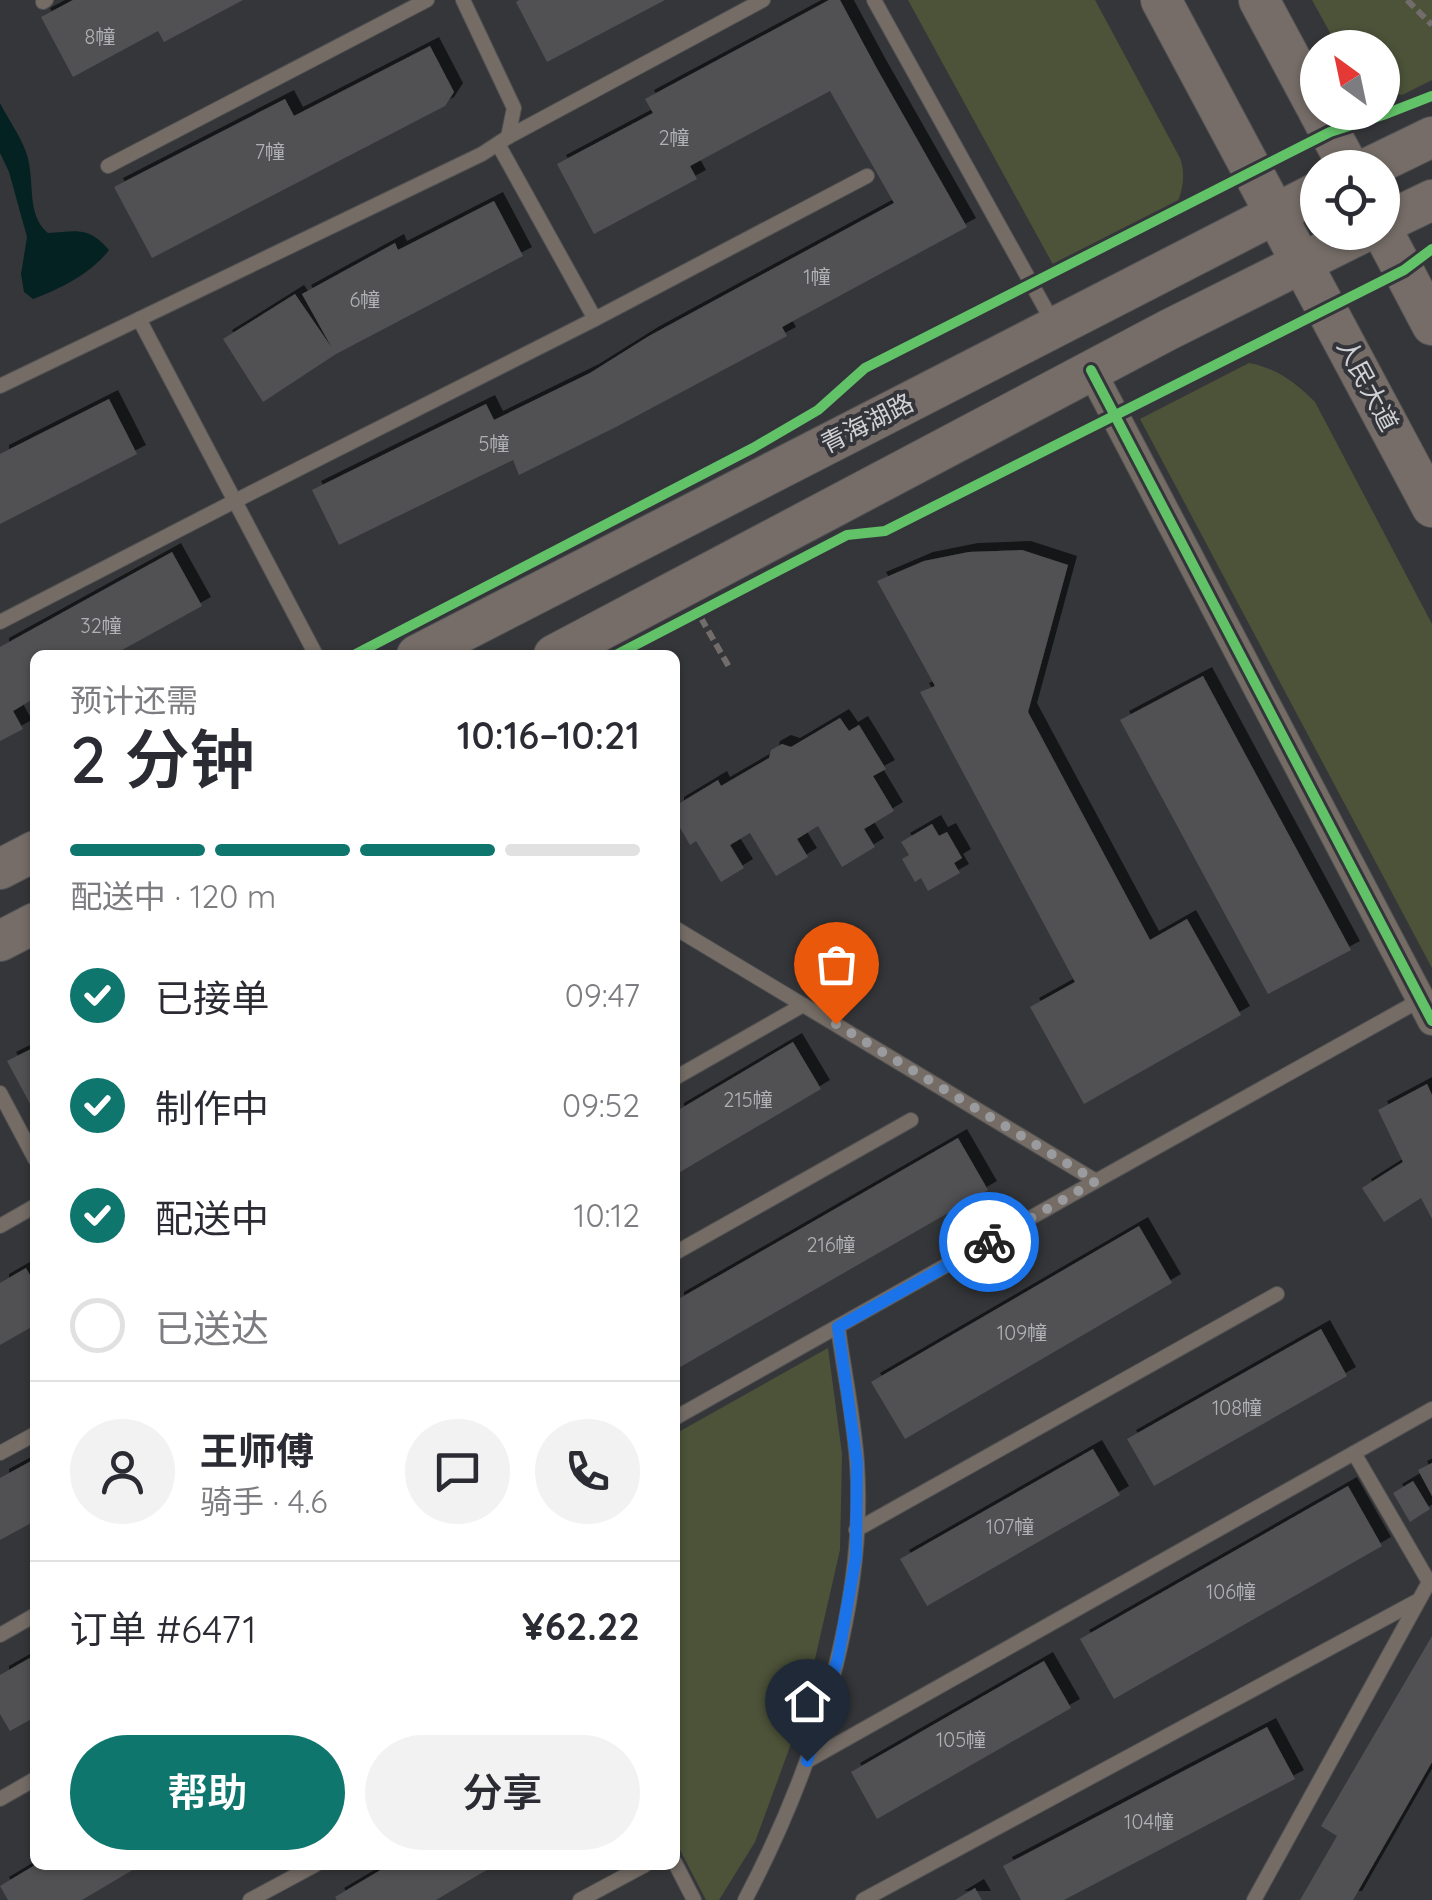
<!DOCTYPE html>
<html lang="zh">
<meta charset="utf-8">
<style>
:root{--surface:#fff;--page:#f2f2f3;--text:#2b2b33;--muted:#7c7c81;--line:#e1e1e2;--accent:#0f766e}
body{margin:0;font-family:Quicksand,"Noto Sans SC",sans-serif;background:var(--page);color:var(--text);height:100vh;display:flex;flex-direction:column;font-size:38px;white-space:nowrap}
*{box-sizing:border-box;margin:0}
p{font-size:32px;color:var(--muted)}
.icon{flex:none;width:55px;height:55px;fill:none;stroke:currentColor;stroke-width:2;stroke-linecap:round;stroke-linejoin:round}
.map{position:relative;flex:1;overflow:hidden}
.drawer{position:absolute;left:30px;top:650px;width:650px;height:1220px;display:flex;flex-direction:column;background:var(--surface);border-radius:15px;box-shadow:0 2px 8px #0004}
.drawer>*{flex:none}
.needle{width:65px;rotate:327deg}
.controls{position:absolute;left:1300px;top:30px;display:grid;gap:20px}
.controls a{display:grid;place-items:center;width:100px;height:100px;border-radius:50%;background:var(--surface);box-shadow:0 2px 8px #0004;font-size:50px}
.pin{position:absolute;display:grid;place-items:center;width:85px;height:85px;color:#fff;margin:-102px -42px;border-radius:50% 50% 50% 0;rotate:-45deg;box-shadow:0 0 10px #0007}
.pin .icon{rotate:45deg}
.courier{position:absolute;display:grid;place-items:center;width:100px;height:100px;margin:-50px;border:8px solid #1a73e8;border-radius:50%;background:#fff;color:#222;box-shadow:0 2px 12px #0007}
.overview em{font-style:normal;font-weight:600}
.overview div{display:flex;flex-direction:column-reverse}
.overview{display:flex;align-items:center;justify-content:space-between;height:170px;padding:0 40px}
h1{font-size:65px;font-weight:600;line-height:75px}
.bar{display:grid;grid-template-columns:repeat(4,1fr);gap:15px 10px;align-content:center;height:120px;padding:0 40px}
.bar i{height:12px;border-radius:8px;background:var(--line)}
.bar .selected{background:var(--accent)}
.bar p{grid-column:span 4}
.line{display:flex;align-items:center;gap:25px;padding:0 40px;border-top:2px solid var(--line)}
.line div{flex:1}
.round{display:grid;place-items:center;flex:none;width:105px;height:105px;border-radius:52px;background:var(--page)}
ol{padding:0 40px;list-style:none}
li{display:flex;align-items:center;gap:30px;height:110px}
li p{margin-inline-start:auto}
li .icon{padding:10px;border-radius:50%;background:var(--accent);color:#fff;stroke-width:4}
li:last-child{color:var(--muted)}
li i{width:55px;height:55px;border:5px solid var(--line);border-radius:50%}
.action{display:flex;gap:20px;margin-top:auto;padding:20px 40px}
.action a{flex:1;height:115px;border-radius:60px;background:var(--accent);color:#fff;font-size:40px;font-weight:600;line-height:115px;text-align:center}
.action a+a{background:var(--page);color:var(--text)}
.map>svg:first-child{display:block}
.green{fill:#4d5339}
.water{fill:#052223}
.building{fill:#515152;filter:url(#shadow)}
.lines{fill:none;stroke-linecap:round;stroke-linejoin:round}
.service-casing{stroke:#525254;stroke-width:16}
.minor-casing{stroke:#525254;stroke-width:30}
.secondary-casing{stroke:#525254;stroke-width:42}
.path{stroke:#726d6b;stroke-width:6;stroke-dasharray:10 5;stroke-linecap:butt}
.service{stroke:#746c65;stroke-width:14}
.minor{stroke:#746c65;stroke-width:28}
.secondary{stroke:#766d68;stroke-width:40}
.cycleway-casing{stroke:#34353a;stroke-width:16}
.cycleway{stroke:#61c268;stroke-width:10}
.done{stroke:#9a9b9e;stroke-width:10;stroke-dasharray:0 18}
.route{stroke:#1a73e8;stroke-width:12}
.labels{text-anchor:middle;stroke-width:8;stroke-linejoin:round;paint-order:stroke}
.number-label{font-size:20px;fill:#b0b1b4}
.street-label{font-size:25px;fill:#d0d1d4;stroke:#34353a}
</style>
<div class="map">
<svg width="1432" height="1900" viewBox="0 0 1432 1900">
<defs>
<filter id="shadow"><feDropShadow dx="9" dy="-9" stdDeviation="0" flood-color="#0009"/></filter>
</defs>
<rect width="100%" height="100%" fill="#353639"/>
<!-- green -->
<g class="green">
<path d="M908 0H1095L1180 158C1186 174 1183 195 1173 210L1056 270Z"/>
<polygon points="1312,0 1432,0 1432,80 1402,95 1383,91 1382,48 1338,47"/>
<path d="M1249 363C1276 368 1295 382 1315 402L1432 624V968L1140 419Z"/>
<polygon points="828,1348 842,1454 840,1550 803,1711 755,1842 719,1900 706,1900 675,1840 675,1434"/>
</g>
<!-- water -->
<path class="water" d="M0 103C8 119 20 135 26 152 36 179 25 214 48 233 77 231 89 226 109 250 92 273 60 289 33 299L24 292 21 274 27 237 9 172 0 153Z"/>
<!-- building -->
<g class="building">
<polygon points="73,0 243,0 164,42 158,31 73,77 41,17"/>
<polygon points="519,0 665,0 547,62 516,2"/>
<polygon points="829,0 840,0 876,67 967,227 782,327 787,336 616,427 519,475 513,460 339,545 312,490 486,404 494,420 590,373 649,336 894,203 830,91 690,166 697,179 594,234 557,164 653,113 645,99"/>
<polygon points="430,46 454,92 445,106 152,258 114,187 285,99 294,116"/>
<polygon points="494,201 523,256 336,354 263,402 223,339 295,294 332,348 302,294 395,243 398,250"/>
<polygon points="109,399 137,454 0,524 0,454"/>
<polygon points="1022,550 1068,565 1028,712 1150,940 1187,919 1241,1015 1084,1104 1030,1007 1075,982 920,692 935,686 877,581 924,561 969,552"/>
<polygon points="172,552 202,606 113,655 35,655 35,698 13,711 23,729 0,741 0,647"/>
<polygon points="1203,676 1351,950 1268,994 1120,720"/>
<polygon points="840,718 849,731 859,725 886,769 873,776 894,811 864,829 875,847 842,867 818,826 797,839 808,857 776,876 750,833 730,845 744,868 721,882 696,841 690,845 675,819 675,806 718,780 721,786 769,758 771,750 782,744 791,747"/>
<polygon points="932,824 939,836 947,832 962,858 954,863 960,873 928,891 921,878 915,882 902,859 909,855 901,842"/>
<polygon points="793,1042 821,1089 675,1175 675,1112"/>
<polygon points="35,1047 35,1113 7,1061"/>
<polygon points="1427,1084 1432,1095 1432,1219 1421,1198 1384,1222 1362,1188 1403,1162 1378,1110"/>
<polygon points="958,1138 988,1190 675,1370 675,1301"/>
<polygon points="1139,1226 1172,1283 905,1439 871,1382"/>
<polygon points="26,1268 35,1284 35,1325 0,1345 0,1283"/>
<polygon points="1321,1329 1347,1376 1154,1486 1127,1439"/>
<polygon points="1093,1449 1120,1495 927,1606 900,1559"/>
<polygon points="35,1459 35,1521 0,1540 0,1478"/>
<polygon points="1432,1463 1432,1496 1418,1470"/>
<polygon points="1413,1481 1430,1509 1410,1522 1393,1493"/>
<polygon points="1348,1486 1382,1546 1114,1699 1080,1639"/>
<polygon points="1432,1636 1432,1762 1353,1900 1300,1900 1337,1836 1321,1826"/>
<polygon points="35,1655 35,1717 10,1731 0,1714 0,1675"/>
<polygon points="1044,1661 1071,1708 877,1819 851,1772"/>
<polygon points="1267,1727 1295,1779 1064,1900 1021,1900 1003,1866"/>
<polygon points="35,1865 141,1865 82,1900 8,1900 0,1886"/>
<polygon points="389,1865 495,1865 436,1900 337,1900 335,1897"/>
<polygon points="975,1888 982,1900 955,1900"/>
</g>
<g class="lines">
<!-- service casing -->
<g class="service-casing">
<g id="service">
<polyline points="874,0 1055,326"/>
<polyline points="43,2 46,0"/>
<polyline points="508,137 763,0"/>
<polyline points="498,144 595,319"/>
<polyline points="108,166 427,0"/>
<polyline points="139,319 316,655"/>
<polyline points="0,386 482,154 508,137 514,108 463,0"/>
<polyline points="0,622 235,501 595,319 867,176"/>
<polyline points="675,928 1096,1181 1422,999"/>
<polyline points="675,1078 803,1005"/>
<polyline points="0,1093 35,1159"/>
<polyline points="0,1226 35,1206"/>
<polyline points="675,1253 911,1120"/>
<polyline points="675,1418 1096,1181"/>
<polyline points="0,1453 35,1434"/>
<polyline points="856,1530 1277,1294"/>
<polyline points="0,1635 35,1615"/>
<polyline points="807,1761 1432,1409"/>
<polyline points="0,1799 35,1779"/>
<polyline points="675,1863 694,1900"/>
<polyline points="250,1900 315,1865"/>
<polyline points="580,1900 645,1865"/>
<path d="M745 1900C812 1773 867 1608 857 1463 854 1418 844 1372 838 1327"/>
<polyline points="863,1900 1419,1600"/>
<polyline points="1254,1900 1429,1582 1354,1453"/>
</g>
</g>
<!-- minor casing -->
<g class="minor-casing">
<polyline id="minor" points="1091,370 1432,1021"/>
</g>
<!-- secondary casing -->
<g class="secondary-casing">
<g id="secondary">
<polyline points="1161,0 1432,507"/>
<polyline points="1259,0 1318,110"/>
<polyline points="1319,112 1349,168"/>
<polyline points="1368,168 1432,137"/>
<polyline points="1382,224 1432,200"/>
<polyline points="1382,230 1432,325"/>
<polyline points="417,655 1318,192"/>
<polyline points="554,655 1168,330 1364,232"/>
<polyline points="0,869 35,851"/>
<polyline points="0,941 35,923"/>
</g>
</g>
<!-- path -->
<g class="path">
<polyline points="1407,0 1432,25"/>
<polyline points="701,618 729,667"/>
</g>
<!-- service -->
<use href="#service" class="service"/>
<!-- minor -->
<use href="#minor" class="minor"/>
<!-- secondary -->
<use href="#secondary" class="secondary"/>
<!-- cycleway casing -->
<g class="cycleway-casing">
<g id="cycleway">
<polyline points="1091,370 1432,1021"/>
<polyline points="354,655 753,448 818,410 865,368 1330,132 1383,115 1432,96"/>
<polyline points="616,655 847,535 885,531 1404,270 1432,249"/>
</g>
</g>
<!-- cycleway -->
<use href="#cycleway" class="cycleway"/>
</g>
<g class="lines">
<!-- done -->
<polyline class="done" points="836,1024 1096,1181 989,1242"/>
<!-- route -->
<polyline class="route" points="807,1761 838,1658 856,1556 857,1463 838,1327 989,1242"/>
</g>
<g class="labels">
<!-- number labels -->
<g class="number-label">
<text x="100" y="44">8幢</text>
<text x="674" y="145">2幢</text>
<text x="270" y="159">7幢</text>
<text x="817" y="284">1幢</text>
<text x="365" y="307">6幢</text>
<text x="494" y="451">5幢</text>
<text x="101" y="633">32幢</text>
<text x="748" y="1107">215幢</text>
<text x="831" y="1252">216幢</text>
<text x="1022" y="1340">109幢</text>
<text x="1237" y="1415">108幢</text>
<text x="1010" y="1534">107幢</text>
<text x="1231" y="1599">106幢</text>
<text x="961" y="1747">105幢</text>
<text x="1149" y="1829">104幢</text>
</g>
<!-- street labels -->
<g class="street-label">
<text transform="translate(1368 385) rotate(62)" y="9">人民大道</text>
<text transform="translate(867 423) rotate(-27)" y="9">青海湖路</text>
</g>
</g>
</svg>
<div class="controls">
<a><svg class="needle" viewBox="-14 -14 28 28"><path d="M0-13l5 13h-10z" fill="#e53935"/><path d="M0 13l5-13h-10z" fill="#7c7c81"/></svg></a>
<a><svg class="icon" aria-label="locate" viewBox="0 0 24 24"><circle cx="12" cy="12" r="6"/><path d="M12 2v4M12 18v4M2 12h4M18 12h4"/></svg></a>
</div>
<div class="pin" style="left:836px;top:1024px;background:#ea580c"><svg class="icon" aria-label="bag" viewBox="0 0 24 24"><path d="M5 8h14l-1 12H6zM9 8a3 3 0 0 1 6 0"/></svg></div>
<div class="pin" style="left:807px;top:1761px;background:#1f2937"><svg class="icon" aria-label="home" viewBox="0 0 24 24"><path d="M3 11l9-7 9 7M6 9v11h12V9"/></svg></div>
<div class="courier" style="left:989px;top:1242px"><svg class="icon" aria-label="bike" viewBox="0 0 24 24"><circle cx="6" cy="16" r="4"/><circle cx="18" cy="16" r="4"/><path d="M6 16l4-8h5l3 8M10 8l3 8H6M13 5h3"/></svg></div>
<section class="drawer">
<div class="overview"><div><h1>2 分钟</h1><p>预计还需</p></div><em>10:16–10:21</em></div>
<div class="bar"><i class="selected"></i><i class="selected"></i><i class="selected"></i><i></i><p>配送中 · 120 m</p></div>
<ol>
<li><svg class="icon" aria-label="check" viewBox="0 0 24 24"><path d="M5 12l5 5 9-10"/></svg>已接单<p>09:47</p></li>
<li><svg class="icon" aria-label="check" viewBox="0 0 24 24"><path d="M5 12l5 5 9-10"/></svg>制作中<p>09:52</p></li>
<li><svg class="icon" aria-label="check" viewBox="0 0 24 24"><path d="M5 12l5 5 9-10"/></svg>配送中<p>10:12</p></li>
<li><i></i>已送达</li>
</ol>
<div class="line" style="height:180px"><a class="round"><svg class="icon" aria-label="person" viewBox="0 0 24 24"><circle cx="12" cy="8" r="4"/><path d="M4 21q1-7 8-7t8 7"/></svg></a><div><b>王师傅</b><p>骑手 · 4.6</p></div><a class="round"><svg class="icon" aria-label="chat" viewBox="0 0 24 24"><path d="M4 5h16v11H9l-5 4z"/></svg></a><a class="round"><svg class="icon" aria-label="phone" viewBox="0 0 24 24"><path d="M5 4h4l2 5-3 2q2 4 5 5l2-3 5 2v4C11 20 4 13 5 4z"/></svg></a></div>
<div class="line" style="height:130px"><div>订单 #6471</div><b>¥62.22</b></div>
<div class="action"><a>帮助</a><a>分享</a></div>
</section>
</div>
